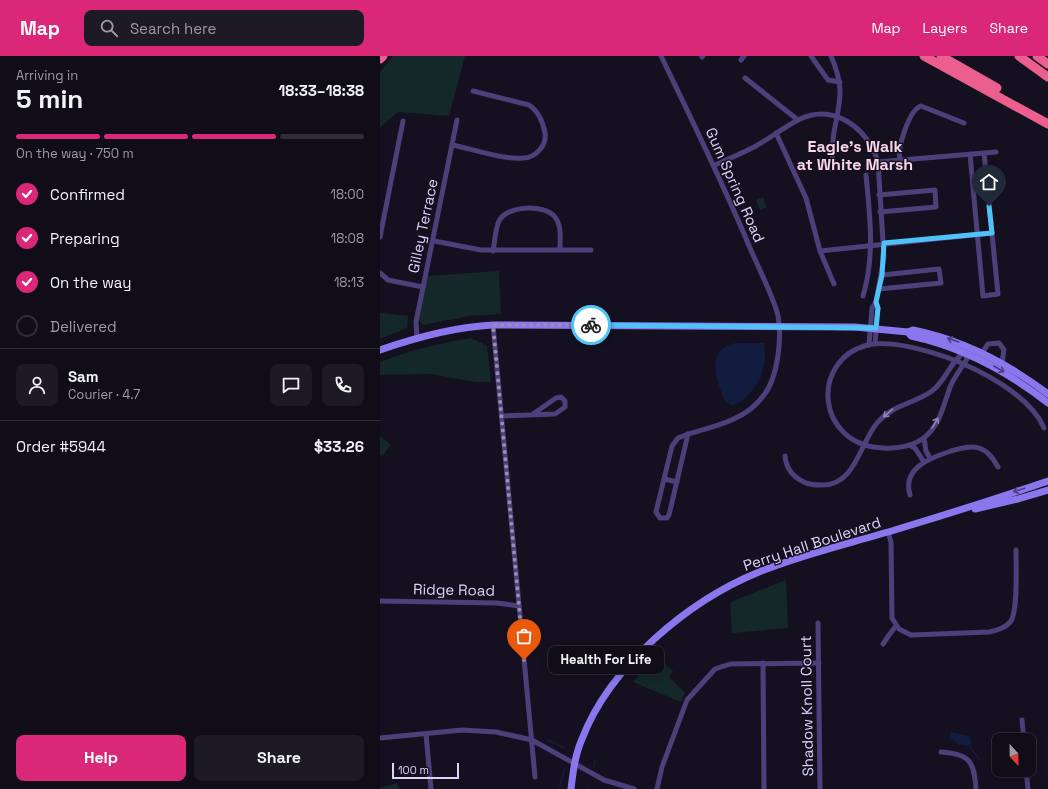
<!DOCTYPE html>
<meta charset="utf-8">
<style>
:root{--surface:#100c18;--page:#1e1a25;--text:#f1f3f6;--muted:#9c9ba2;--line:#302c37;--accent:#db2777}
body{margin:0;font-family:"Space Grotesk",sans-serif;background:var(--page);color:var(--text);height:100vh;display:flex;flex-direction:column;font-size:15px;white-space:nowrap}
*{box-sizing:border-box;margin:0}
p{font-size:13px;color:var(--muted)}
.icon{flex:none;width:22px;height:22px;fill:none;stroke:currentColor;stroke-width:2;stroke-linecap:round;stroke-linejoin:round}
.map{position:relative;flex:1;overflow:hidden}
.drawer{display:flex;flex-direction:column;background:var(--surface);width:380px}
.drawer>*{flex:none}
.needle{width:26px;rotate:158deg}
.fabs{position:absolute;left:612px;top:677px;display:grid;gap:8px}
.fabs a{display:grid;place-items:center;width:44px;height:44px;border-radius:8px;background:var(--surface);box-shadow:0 2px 10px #0003,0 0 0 1px var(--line);font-size:20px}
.scale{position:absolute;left:12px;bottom:10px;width:67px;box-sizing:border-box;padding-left:4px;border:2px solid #ded4fa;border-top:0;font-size:11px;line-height:14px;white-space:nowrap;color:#ded4fa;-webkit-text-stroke:3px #151020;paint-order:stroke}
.pin{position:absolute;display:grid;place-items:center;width:34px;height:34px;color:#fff;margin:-41px -17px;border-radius:50% 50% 50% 0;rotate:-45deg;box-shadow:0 0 4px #0007}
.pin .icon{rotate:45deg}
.courier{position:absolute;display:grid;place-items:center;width:40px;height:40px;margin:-20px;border:3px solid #4fc3f7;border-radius:50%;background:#fff;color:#222;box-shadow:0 1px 5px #0007}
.bubble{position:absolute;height:28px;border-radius:8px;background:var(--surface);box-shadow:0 2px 10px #0003,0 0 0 1px var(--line);font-size:13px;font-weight:700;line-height:28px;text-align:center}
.headline em{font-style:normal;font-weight:700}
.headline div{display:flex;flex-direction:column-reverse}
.headline{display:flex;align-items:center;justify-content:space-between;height:68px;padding:0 16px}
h1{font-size:26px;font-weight:700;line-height:30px}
.bar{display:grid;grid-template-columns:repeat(4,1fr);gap:6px 4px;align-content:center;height:48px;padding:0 16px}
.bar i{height:5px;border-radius:3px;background:var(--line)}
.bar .on{background:var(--accent)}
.bar p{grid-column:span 4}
.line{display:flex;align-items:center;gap:10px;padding:0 16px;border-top:1px solid var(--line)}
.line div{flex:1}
.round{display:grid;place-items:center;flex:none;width:42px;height:42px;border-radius:8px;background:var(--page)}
ol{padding:0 16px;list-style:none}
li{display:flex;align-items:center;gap:12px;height:44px}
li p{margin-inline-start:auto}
li .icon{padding:4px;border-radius:50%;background:var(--accent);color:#fff;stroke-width:4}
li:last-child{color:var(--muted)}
li i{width:22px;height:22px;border:2px solid var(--line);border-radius:50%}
.action{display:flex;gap:8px;margin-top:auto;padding:8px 16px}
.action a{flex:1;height:46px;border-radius:8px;background:var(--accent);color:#fff;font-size:16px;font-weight:700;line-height:46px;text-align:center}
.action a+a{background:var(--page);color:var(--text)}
header{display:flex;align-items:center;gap:24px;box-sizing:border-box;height:56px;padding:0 20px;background:var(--accent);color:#fff}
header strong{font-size:19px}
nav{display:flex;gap:22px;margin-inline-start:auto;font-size:14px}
.search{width:280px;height:36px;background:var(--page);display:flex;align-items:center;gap:10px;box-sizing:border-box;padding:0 14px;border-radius:8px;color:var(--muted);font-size:15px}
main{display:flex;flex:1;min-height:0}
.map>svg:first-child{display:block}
.green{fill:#142729}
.water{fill:#111c3e}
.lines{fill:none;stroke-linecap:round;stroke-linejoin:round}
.stream{stroke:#111c3e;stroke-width:1.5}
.street{stroke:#4b407a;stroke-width:5}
.secondary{stroke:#8a77ee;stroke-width:7}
.highway{stroke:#eb5e8e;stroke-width:9}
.oneway{stroke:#4a3e7d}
.oneway2{stroke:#8d83b4}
.done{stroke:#988fae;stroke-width:4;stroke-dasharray:0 7.2}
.route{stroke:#4fc3f7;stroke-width:5}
.labels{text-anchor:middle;stroke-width:3;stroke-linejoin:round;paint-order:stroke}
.street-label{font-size:15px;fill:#ded4fa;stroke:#151020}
.neighbourhood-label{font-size:16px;font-weight:bold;fill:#fad6e8;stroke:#151020}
</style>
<header>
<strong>Map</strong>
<div class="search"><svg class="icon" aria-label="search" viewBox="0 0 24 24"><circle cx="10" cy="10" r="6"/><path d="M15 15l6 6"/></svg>Search here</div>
<nav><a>Map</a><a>Layers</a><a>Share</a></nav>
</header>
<main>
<section class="drawer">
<div class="headline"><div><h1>5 min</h1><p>Arriving in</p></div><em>18:33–18:38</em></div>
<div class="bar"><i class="on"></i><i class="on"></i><i class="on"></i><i></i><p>On the way · 750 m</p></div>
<ol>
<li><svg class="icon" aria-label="check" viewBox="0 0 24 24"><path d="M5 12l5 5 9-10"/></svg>Confirmed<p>18:00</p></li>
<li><svg class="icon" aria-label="check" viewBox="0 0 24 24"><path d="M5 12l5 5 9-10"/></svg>Preparing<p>18:08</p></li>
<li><svg class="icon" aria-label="check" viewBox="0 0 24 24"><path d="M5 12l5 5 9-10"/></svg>On the way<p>18:13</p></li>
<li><i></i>Delivered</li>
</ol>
<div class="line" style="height:72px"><a class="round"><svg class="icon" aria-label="person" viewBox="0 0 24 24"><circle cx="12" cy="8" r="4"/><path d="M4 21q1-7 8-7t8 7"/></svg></a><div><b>Sam</b><p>Courier · 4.7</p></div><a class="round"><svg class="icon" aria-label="chat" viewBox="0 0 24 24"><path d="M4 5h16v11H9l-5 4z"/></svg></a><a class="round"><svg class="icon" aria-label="phone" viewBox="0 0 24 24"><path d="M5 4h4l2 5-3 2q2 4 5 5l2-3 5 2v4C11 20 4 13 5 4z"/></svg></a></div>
<div class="line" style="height:52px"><div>Order #5944</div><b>$33.26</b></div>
<div class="action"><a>Help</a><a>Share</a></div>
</section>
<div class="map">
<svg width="668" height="733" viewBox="0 0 668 733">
<rect width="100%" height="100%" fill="#151020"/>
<!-- green -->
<g class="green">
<polygon points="13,0 85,0 69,60 18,56 0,71 0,16"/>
<polygon points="383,141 387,151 380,154 376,144"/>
<polygon points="119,215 121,258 89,260 43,269 37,261 47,220"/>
<polygon points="0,257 28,260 27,272 0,283"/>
<path d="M91 282 107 290 111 326H96L51 318 0 319V306C30 294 60 287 91 282Z"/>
<polygon points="0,380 11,389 2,400 0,398"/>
<polygon points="406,524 408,572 352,577 350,548 353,545"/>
<polygon points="277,600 293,615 289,621 305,637 301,646 253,626"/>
<polygon points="17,727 19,733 0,733 0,732"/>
</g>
<!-- water -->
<g class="water">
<path d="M356 287H384C389 312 376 339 353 350L345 346C337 326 324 292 356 287Z"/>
<polygon points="571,676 589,680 591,683 591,690 577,688 574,684 569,683"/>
</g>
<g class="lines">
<!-- stream -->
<g class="stream">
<polyline points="168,684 184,692"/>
<polyline points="590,691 599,703"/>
<polyline points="214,710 215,704"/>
<polyline points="179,733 185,711"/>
<polyline points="209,733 209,730"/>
</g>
<!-- street -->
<g class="street">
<path d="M281 0C312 64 343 127 370 192 378 211 394 242 398 260 402 282 398 321 384 339 366 364 336 370 308 378"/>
<polyline points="431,0 448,24 460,26"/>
<path d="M451 0C465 32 460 44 454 76 452 88 452 101 452 113"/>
<polyline points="322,1 323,0"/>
<polyline points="361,4 364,0"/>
<polyline points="365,22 418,64"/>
<polyline points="396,77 426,142 440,195 454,228"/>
<path d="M73 89C92 93 124 104 143 102 155 102 167 90 165 77 163 66 158 55 149 49L93 35"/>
<polyline points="590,98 603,240 618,238 604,97"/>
<path d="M520 104C517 92 529 54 541 50L584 67"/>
<polyline points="498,106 616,96"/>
<path d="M335 109C348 103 363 97 376 90 390 82 403 72 418 64 453 46 488 72 498 106L504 201 496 246 492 252 489 289"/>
<polyline points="499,139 555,134 556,151 500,156"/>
<polyline points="0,181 23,65"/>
<polyline points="54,185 101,194 211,194"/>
<path d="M113 195C115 186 115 173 119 165 127 149 165 148 175 161 182 170 180 184 180 194"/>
<polyline points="440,195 612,177"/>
<polyline points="0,217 8,224 43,231"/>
<polyline points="499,233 561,227 559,213 502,219"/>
<path d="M483 240C495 200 490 160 486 119"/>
<polyline points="113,269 155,721"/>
<polyline points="37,281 36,266 77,64"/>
<polyline points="495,288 498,252 496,246"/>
<polyline points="602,297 608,288 619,287 624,294 622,307"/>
<polyline points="122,360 175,358 185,351 185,345 181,341 176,342 153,358"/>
<polygon points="308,378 289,459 287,462 280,462 276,456 292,390 298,382"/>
<polyline points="544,382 546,395 550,402"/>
<polyline points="529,389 535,392 544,406"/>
<path d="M405 400C406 412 413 421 424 426 429 429 436 429 442 429 475 430 480 387 497 367 513 348 534 348 552 335 566 325 570 305 585 296L587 303C582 311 575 320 571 329 564 346 561 367 546 380 535 390 517 393 503 392 435 389 430 303 488 289 510 284 545 294 566 301 599 313 650 339 664 372"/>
<polyline points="284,423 297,426"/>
<path d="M530 439C522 412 550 402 571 395 579 393 590 389 599 392 608 395 613 402 618 411"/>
<path d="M508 476 511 486 512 562 519 573 531 579 609 576C617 574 626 572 631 565 638 553 636 510 636 494"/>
<polyline points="0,545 117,547 139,550"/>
<polyline points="438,567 440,733"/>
<polyline points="503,588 509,579 516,570"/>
<polyline points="383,607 384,733"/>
<polyline points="642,664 644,684"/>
<polyline points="46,678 51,733"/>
<polyline points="0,682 82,674 116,676 152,684 224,724 254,733"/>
<path d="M561 696C590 698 594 705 596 733"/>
<polyline points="646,714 648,733"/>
<polyline points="277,733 282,711 307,644 335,613 350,608 439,607"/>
</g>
<!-- secondary -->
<g class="secondary">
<path d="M528 276 531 280C583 291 627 315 668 347"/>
<path d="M0 294C37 281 74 271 113 269L475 271 528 276 533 274C583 284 627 307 668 338"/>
<polyline points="595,453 638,443 668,434"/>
<path d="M191 733C193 716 195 699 202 683 230 610 308 545 379 516 423 498 472 487 518 473 568 458 618 442 668 425"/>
</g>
<!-- highway -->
<g class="highway">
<polyline points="544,0 668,68"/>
<polyline points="561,0 617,32"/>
<polyline points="639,0 668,21"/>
<polyline points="657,0 668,8"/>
<polyline points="0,3 3,0"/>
</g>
</g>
<!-- one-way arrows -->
<defs><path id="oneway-shaft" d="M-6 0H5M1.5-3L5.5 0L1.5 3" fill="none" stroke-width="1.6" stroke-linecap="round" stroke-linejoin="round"/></defs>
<g class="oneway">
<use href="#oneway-shaft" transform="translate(573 284) rotate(-161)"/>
<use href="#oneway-shaft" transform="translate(619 313) rotate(30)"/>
<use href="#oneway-shaft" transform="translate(639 434) rotate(163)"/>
</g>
<g class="oneway2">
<use href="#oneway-shaft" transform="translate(508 357) rotate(139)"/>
<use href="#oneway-shaft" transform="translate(555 367) rotate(-59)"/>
</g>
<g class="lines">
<!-- done -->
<polyline class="done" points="144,604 113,269 211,269"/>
<!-- route -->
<polyline class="route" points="211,269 496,272 498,252 496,246 502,219 504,187 612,177 609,150"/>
</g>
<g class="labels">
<!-- street labels -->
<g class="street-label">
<text transform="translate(355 129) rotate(66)" y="5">Gum Spring Road</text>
<text transform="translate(43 170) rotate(-78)" y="5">Gilley Terrace</text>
<text transform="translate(432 488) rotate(-18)" y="5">Perry Hall Boulevard</text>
<text transform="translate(74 534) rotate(1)" y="5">Ridge Road</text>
<text transform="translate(427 650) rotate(-91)" y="5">Shadow Knoll Court</text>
</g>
<!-- neighbourhood labels -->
<g class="neighbourhood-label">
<text x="475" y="96">Eagle's Walk<tspan x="475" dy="18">at White Marsh</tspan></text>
</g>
</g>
</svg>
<div class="fabs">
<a><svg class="needle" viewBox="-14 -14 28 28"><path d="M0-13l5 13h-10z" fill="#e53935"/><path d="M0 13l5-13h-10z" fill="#9c9ba2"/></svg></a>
</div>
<div class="scale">100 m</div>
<div class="pin" style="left:144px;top:604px;background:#ea580c"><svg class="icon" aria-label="bag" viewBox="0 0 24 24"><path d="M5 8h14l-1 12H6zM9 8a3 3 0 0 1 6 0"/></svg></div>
<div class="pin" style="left:609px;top:150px;background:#1f2937"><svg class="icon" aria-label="home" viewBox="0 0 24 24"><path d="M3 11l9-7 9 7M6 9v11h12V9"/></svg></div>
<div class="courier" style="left:211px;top:269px"><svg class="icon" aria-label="bike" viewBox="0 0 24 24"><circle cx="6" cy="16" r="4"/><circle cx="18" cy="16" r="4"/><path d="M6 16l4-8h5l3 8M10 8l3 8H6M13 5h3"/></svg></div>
<div class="bubble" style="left:168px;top:590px;width:116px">Health For Life</div>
</div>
</main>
